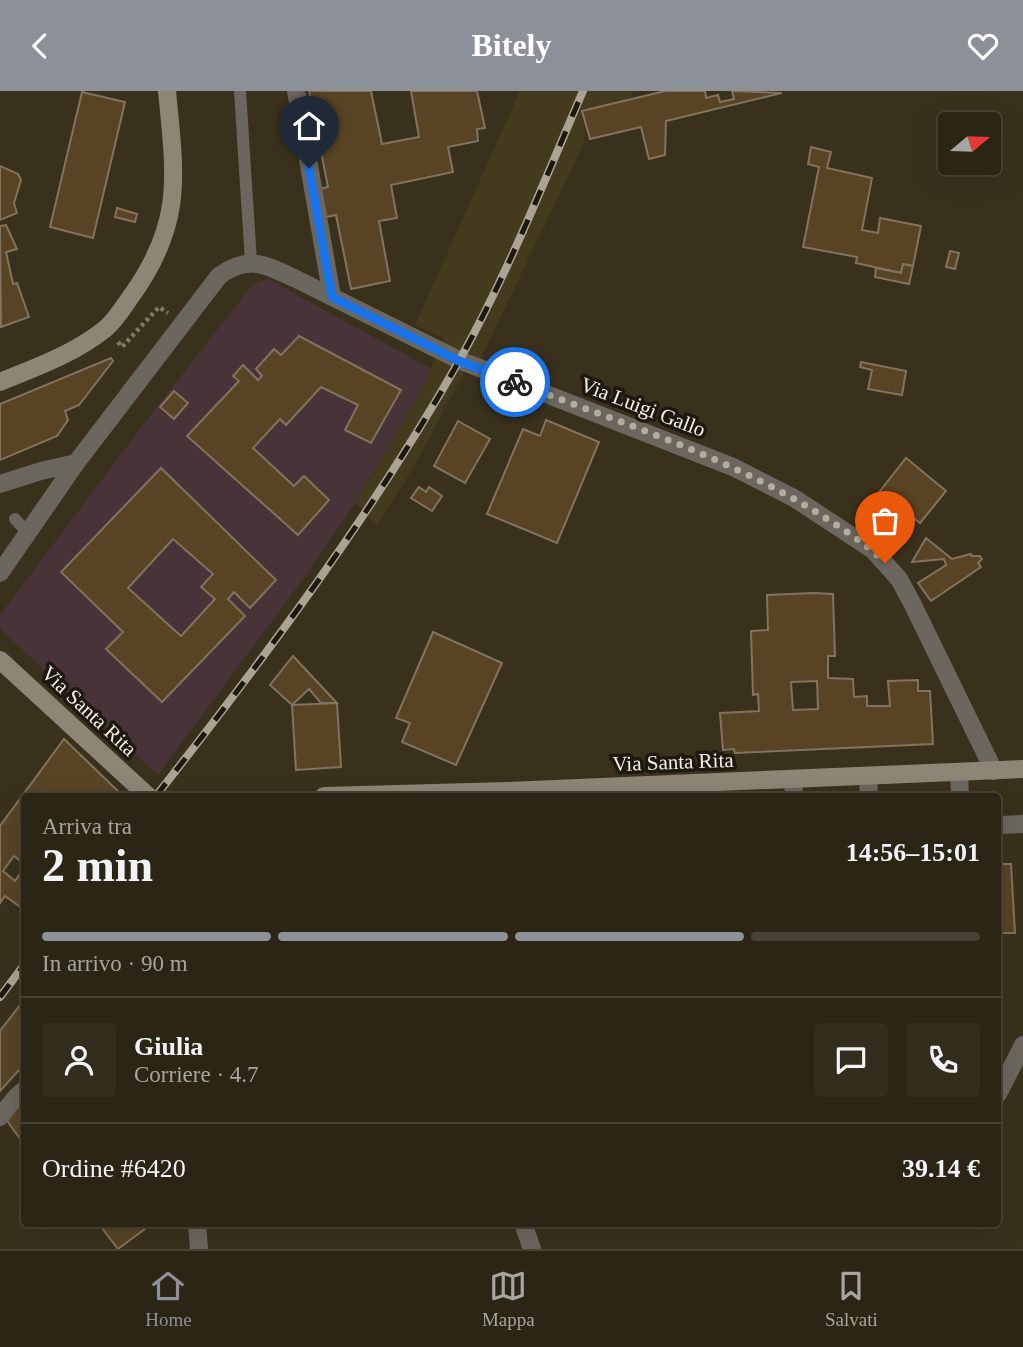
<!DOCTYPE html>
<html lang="it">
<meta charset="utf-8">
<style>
:root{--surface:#2b2515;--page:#332d1e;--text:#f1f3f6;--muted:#a6a5a0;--line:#474234;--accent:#8c9099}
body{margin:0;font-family:Georgia,serif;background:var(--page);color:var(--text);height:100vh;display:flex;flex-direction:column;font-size:26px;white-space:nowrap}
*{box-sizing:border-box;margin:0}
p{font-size:23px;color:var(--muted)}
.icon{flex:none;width:38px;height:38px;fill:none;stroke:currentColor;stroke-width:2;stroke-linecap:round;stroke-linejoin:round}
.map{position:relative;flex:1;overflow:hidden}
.details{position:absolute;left:21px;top:702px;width:980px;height:434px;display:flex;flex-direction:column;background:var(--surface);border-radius:7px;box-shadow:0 7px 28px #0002,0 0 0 2px var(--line)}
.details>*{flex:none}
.needle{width:46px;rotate:71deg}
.buttons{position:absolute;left:938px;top:21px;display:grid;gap:14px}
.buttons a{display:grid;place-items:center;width:63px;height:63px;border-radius:7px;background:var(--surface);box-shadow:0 7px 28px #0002,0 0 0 2px var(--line);font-size:35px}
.pin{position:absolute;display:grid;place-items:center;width:60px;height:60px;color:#fff;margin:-72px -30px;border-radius:50% 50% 50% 0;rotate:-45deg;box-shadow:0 0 7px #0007}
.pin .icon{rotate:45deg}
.courier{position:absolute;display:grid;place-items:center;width:70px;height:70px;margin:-35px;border:5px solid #1a73e8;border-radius:50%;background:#fff;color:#222;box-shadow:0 2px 9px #0007}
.overview em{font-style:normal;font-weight:700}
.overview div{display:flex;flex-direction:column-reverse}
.overview{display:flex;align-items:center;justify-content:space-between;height:119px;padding:0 21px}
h1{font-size:46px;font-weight:700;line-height:52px}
.bar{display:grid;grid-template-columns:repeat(4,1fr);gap:10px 7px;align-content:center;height:84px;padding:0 21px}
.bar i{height:9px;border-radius:5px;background:var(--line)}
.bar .selected{background:var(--accent)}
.bar p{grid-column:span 4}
.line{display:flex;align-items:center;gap:18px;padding:0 21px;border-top:2px solid var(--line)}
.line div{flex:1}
.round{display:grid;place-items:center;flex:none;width:74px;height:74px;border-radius:7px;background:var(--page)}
header{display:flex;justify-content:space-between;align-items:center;height:91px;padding:0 21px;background:var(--accent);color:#fff;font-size:32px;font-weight:700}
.menu{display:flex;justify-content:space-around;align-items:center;height:98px;border-top:2px solid var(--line);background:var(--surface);font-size:19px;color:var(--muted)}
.menu a{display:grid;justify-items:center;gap:4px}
.menu .selected{color:var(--accent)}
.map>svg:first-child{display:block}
.built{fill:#443a1e}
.education{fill:#473338}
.building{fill:#584425;stroke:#82735e;stroke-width:2;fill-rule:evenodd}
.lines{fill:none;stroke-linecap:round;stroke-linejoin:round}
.path{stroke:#807967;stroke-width:4.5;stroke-dasharray:3.5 3.5;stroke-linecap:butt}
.lane{stroke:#6c675e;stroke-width:12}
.street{stroke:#6c675e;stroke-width:18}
.secondary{stroke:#8d8576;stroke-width:18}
.rail-casing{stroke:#aba494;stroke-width:8}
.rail{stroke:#1d1910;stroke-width:5;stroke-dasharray:16;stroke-linecap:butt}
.done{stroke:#b3ad9d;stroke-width:7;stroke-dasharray:0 12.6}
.route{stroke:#1a73e8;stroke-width:9}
.labels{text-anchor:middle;stroke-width:7;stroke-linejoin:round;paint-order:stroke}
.street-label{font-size:21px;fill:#f5f0e3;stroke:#1d1910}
</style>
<header><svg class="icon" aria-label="back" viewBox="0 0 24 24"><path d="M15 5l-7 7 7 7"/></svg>Bitely<svg class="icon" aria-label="heart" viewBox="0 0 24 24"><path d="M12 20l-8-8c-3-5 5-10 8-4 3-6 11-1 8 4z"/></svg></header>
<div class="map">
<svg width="1023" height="1158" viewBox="0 0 1023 1158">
<rect width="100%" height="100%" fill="#39311c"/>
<!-- built -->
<polygon class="built" points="520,0 634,0 629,10 584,20 585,50 480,269 473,265 414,376 377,434 355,412 418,305 444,247 415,234"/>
<!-- education -->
<polygon class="education" points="268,188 430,277 418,305 355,412 309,480 158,684 0,538 0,524 149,326 253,193"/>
<!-- building -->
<g class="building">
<polygon points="309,0 371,0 382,53 419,46 411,0 477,0 485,37 477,38 478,50 448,56 453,81 391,94 397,127 379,130 390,190 351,198 336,124 326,126 320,98 328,96"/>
<polygon points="665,0 705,0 706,7 718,4 720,11 734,8 732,0 782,2 666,30 665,64 649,68 641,36 590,48 582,20"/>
<polygon points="82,1 125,11 93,147 50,136"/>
<polygon points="811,56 831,61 827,77 872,87 862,139 878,142 880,127 921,135 913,175 903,173 901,182 856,172 857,166 803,156 819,76 808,73"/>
<polygon points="0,75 18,83 21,89 14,112 17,122 0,129"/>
<polygon points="117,117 137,123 135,131 115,126"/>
<polygon points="6,134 17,158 6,161 13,193 17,192 29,226 1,236 0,135"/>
<polygon points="950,160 959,162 955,178 946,176"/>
<polygon points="903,173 913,175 909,193 875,186 876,177 901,182"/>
<polygon points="299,245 401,299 371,352 345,339 358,314 321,296 286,334 280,328 253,357 294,395 304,385 329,409 298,444 187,345 239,290 233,285 243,274 258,289 262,285 256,278 274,258 281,264"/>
<polygon points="111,267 113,270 79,314 65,320 68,329 57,345 0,369 0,313"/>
<polygon points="861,271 906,280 902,304 868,298 872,279 860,276"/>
<polygon points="174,300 188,312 174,328 160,316"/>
<polygon points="546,329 599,351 557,452 487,423 523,338 540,345"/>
<polygon points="458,330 490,348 465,392 434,375"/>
<polygon points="906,367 946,400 920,432 880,400"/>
<path d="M161 377 276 489 250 517 234 501 228 508 245 525 162 611 106 558 123 541 61 481ZM173 448 213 483 201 496 215 508 181 545 128 497Z"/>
<polygon points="419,396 426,401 429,396 442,405 432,420 411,407"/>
<polygon points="926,447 952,468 971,463 972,465 980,465 982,468 978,472 981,476 931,510 918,492 946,474 944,468 912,471"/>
<path d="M814 502 833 503 835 565H828V587L853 588 854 606 867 605V615H890L888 590 918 589V600H930L933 653 735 662 734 658 723 659 720 622 759 620 758 603 753 604 751 540 768 539 767 504ZM817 590 818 618 793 619 791 591Z"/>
<polygon points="433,541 502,572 456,674 402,651 410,632 396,627"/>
<polygon points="293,565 337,612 321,612 309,598 292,614 270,594"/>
<polygon points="337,612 341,676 296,679 292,614"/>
<polygon points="64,648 120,702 117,705 24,705 24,773 14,765 3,780 15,790 24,777 24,816 23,818 5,805 0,812 0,735"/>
<polygon points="998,773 1011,773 1015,842 998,842"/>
<polygon points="24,909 24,980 19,979 0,1000 0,940"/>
<polygon points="24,1009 24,1053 5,1027"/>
<polygon points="98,1132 153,1132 118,1158"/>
</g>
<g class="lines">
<!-- path -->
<polyline class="path" points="118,251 122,256 159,216 168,222"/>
<!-- lane -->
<g class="lane">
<polyline points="240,0 251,171"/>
<polyline points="15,428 28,442"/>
</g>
<!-- street -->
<g class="street">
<polyline points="296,0 332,206"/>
<polyline points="0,393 41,380 76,372"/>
<path d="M0 482 76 372 219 185C248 164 264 173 294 187L459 269 733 376 794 407 873 459 899 488 912 512 994 680"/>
<polyline points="959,681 960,705"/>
<polyline points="868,685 869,705"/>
<polyline points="793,689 794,705"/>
<polyline points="998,734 1023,733"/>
<polyline points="998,1003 1023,954"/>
<polyline points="0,1026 16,1006 24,999"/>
<polyline points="197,1132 199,1158"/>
<polyline points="523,1132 532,1158"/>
</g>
<!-- secondary -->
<g class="secondary">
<path d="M0 291C36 276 74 263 105 238 116 229 124 215 132 204 184 131 175 84 167 0"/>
<polyline points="0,569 148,705"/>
<polyline points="324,705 507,700 1023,678"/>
</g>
<!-- rail casing -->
<g class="rail-casing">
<g id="rail">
<path d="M156 705C265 566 372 424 459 270 507 184 544 91 583 0"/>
<polyline points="0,906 24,874"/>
</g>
</g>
<!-- rail -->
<use href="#rail" class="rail"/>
</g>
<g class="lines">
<!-- done -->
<path class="done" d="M515 291C618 331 727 365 821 424 843 438 866 452 885 472"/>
<!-- route -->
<polyline class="route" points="309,77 332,206 459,270 515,291"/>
</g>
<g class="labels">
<!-- street labels -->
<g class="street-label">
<text transform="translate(643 316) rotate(21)" y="7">Via Luigi Gallo</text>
<text transform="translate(89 620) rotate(43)" y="7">Via Santa Rita</text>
<text transform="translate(673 671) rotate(-2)" y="7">Via Santa Rita</text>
</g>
</g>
</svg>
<div class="buttons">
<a><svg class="needle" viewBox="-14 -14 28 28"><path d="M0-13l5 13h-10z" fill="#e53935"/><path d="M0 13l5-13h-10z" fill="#a6a5a0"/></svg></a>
</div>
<div class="pin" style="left:885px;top:472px;background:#ea580c"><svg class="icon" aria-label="bag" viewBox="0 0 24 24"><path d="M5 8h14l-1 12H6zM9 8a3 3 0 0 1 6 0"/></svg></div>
<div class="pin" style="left:309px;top:77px;background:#1f2937"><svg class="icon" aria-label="home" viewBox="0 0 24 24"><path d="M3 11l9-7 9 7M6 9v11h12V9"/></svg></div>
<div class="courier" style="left:515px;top:291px"><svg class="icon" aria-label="bike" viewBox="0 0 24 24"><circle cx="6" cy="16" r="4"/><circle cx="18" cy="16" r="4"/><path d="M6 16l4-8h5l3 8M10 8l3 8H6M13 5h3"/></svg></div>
<section class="details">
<div class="overview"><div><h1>2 min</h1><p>Arriva tra</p></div><em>14:56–15:01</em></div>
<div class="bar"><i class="selected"></i><i class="selected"></i><i class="selected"></i><i></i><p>In arrivo · 90 m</p></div>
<div class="line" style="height:126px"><a class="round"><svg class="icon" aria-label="person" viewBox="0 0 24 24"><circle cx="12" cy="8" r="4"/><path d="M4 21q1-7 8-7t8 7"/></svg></a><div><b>Giulia</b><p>Corriere · 4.7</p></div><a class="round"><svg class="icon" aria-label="chat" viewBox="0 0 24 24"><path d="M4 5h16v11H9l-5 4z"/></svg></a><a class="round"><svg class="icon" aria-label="phone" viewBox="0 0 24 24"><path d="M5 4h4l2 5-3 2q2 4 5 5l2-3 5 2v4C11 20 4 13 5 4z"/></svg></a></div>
<div class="line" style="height:91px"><div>Ordine #6420</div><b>39.14 €</b></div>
</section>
</div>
<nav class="menu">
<a class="selected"><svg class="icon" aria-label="home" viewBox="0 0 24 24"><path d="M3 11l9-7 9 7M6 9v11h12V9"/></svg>Home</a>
<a><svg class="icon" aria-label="map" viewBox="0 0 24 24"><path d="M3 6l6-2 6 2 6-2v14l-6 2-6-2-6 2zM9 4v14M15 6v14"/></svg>Mappa</a>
<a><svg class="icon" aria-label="saved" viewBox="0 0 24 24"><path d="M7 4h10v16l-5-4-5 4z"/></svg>Salvati</a>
</nav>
